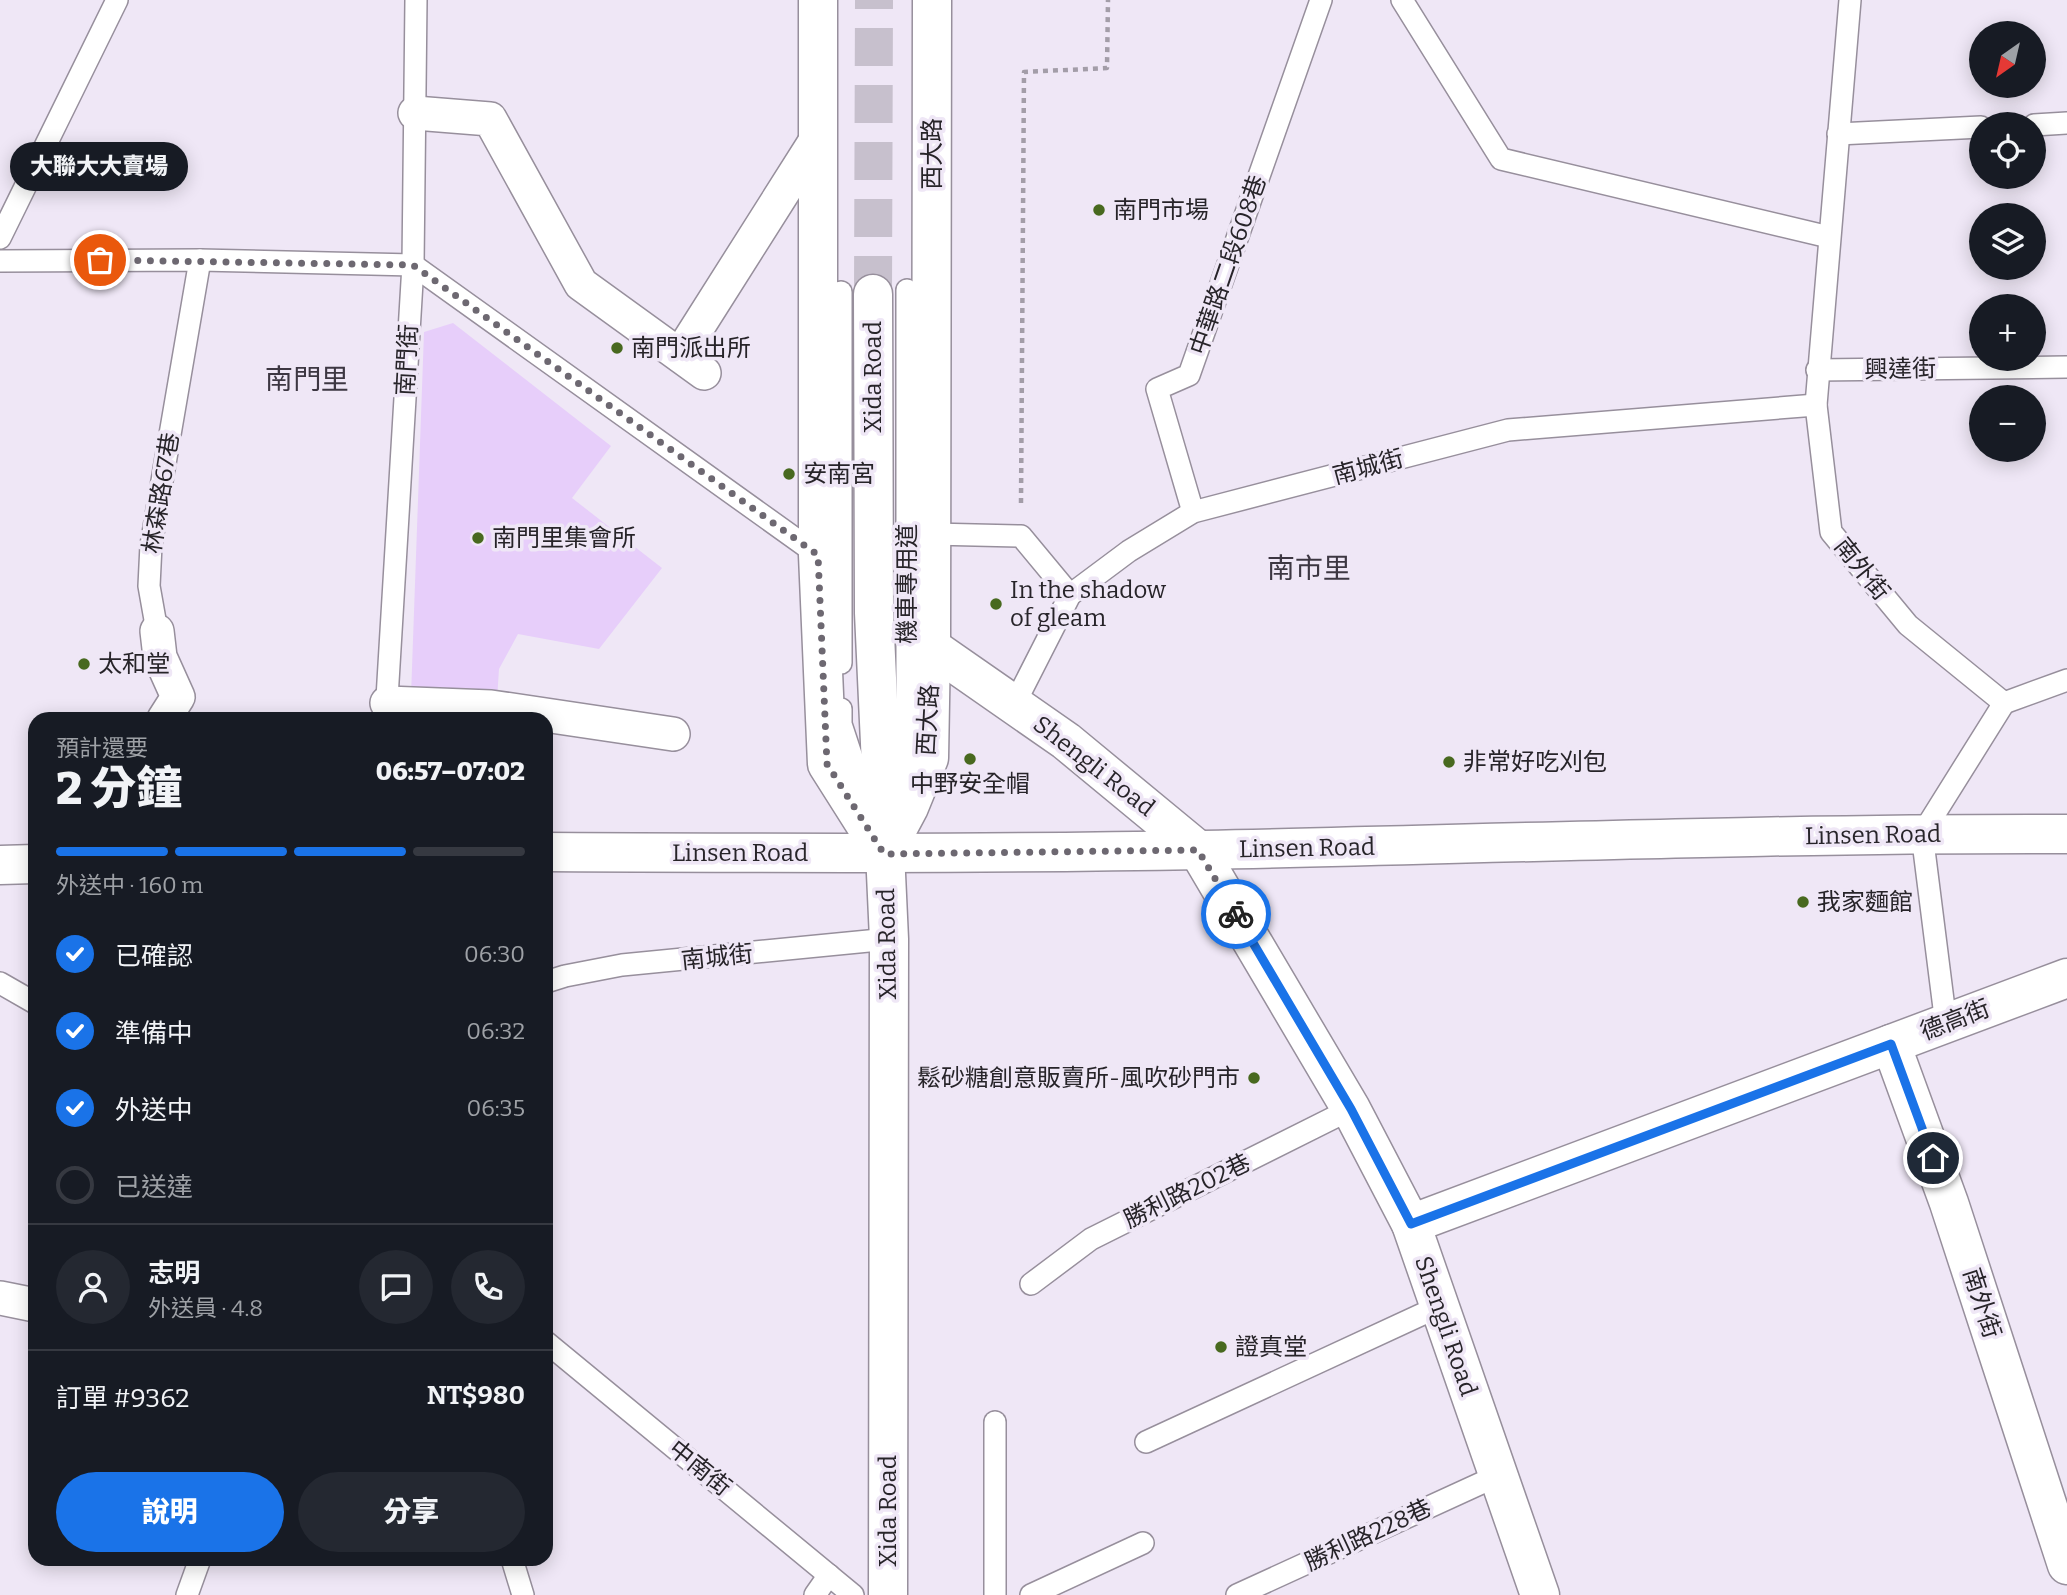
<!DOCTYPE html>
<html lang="zh-TW">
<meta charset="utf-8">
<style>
:root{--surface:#171b24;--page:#242831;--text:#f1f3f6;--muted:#9ea1a6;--line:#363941;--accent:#1a73e8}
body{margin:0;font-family:Bitter,"Noto Sans TC",serif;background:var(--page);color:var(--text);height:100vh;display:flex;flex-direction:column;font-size:26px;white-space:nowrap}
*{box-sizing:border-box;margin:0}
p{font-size:23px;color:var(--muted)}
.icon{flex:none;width:38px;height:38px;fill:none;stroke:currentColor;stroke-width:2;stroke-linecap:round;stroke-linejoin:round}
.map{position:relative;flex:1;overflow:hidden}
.panel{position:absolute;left:28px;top:712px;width:525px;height:854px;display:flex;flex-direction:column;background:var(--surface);border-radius:21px;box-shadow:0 4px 18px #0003}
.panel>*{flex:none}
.needle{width:46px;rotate:214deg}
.buttons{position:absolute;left:1969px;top:21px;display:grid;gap:14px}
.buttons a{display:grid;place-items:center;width:77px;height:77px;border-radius:50%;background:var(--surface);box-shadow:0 4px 18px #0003;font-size:35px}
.pin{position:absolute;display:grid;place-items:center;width:60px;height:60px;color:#fff;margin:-30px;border:4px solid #fff;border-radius:50%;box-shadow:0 2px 7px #0007}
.courier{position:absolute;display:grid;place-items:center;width:70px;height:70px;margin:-35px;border:5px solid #1a73e8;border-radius:50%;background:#fff;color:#222;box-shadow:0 2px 9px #0007}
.bubble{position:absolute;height:49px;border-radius:24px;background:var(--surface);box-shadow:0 4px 18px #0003;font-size:23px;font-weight:800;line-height:49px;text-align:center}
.overview em{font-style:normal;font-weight:800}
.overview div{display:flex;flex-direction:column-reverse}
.overview{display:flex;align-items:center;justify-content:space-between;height:119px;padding:0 28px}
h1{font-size:46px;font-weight:800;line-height:52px}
.bar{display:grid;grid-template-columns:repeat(4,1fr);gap:10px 7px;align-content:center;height:84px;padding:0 28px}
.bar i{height:9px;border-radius:5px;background:var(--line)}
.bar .on{background:var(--accent)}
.bar p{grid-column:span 4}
.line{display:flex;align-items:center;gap:18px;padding:0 28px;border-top:2px solid var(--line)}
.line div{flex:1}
.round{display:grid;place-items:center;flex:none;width:74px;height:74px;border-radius:37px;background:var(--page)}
ol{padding:0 28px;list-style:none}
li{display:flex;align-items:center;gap:21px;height:77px}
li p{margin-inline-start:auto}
li .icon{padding:7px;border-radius:50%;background:var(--accent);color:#fff;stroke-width:4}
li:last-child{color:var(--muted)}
li i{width:38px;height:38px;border:4px solid var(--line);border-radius:50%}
.action{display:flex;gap:14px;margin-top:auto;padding:14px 28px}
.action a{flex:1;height:80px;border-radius:42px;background:var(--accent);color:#fff;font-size:28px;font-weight:800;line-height:80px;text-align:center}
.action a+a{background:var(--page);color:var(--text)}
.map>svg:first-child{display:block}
.green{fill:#e7cefa}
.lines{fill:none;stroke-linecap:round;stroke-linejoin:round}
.tertiary-tunnel{stroke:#c7c0cd;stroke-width:38;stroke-dasharray:38 19;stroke-linecap:butt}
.service-casing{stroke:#978f9c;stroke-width:24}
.pedestrian-casing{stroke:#978f9c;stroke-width:36}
.minor-casing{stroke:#978f9c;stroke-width:41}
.tertiary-casing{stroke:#978f9c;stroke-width:41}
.path{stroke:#a39da8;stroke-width:4.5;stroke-dasharray:5 5;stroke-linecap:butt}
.service{stroke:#fff;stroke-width:21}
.pedestrian{stroke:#fff;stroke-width:33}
.minor{stroke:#fff;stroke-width:38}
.tertiary{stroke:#fff;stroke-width:38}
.done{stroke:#6d6871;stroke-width:7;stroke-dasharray:0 12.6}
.route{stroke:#1a73e8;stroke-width:9}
.poi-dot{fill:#48691f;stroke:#efe7f6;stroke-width:2.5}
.labels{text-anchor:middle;stroke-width:7;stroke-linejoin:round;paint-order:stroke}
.street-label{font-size:24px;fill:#272429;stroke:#efe7f6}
.poi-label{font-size:24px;fill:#272429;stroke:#efe7f6;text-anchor:start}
.quarter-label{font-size:28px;fill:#3d3742;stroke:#efe7f6}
</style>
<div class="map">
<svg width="2067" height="1595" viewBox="0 0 2067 1595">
<rect width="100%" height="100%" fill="#efe7f6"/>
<!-- green -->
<polygon class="green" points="453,323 611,446 572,498 662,568 599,649 518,634 499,669 497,700 411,696 424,332"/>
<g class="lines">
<!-- tertiary-tunnel -->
<polyline class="tertiary-tunnel" points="873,294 874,0"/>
<!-- service casing -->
<g class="service-casing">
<g id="service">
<polyline points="1402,0 1501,159 1829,237"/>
<polyline points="1850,0 1816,405 1831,532 1908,625 2004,703 1922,834 1946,1024"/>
<polyline points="2034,125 2067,123"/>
<polyline points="1838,134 1981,127"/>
<polyline points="0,238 117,0"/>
<polyline points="0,261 200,260 413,265 818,555"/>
<polyline points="841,292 841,663"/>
<polyline points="1817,370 2067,367"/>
<polyline points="1193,512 1157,389 1189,375 1321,0"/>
<polyline points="932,534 1021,536 1070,595"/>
<polyline points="157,631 149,586 151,545 200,260"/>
<polyline points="2004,703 2067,680"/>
<polyline points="1014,705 1070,595 1129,551 1193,512 1508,430 1816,405"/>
<polyline points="841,709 841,724 868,806"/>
<polyline points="386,715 413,265 416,0"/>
<polyline points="895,793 907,729 907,290"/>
<polyline points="546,982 565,976 622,965 889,939"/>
<polyline points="0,983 35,1003"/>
<polyline points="1031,1284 1091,1239 1351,1109"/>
<polyline points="546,1342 853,1595"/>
<polyline points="1146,1442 1440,1306"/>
<polyline points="512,1559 523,1595"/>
<polyline points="187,1595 200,1559"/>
<polyline points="815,1595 829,1575"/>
<polyline points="995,1595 995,1422"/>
<polyline points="1031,1595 1143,1543"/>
<polyline points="1237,1595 1499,1475"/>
</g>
</g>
<!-- pedestrian casing -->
<g class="pedestrian-casing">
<g id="pedestrian">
<polyline points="415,113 490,119 581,284 704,373"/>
<polyline points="680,355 818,137"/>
<polyline points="157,631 160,657 178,697 164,719"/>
<polyline points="387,703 491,707 673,734"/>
<polyline points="0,1298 35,1305"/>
</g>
</g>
<!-- minor casing -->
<g class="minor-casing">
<g id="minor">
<polyline points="818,0 818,555 827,764 884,854"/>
<polyline points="931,647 1066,741 1198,850 1351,1109 1411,1224 1540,1595"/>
<polyline points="884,854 909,807 929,758 931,647 932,0"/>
<polyline points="1891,1044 1949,1203 2067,1565"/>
<polyline points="1411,1224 2067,978"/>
</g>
</g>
<!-- tertiary casing -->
<g class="tertiary-casing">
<g id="tertiary">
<polyline points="873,294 874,613 889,939 888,1595"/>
<path d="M546 852C765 853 984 854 1203 850 1491 844 1779 833 2067 834"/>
<polyline points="0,865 35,864"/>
</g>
</g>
<!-- path -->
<polyline class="path" points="1021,503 1024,72 1107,68 1108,0"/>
<!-- service -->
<use href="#service" class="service"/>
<!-- pedestrian -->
<use href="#pedestrian" class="pedestrian"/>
<!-- minor -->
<use href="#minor" class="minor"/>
<!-- tertiary -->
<use href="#tertiary" class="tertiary"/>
</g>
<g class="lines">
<!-- done -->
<polyline class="done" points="100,260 413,265 818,555 827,764 884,854 1198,850 1236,914"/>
<!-- route -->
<polyline class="route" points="1236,914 1351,1109 1411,1224 1891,1044 1933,1158"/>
</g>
<!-- markers -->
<g class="poi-dot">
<circle cx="1099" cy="210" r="7"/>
<circle cx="617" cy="348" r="7"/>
<circle cx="789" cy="474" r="7"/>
<circle cx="478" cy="538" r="7"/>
<circle cx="996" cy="604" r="7"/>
<circle cx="84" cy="664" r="7"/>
<circle cx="970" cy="759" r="7"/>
<circle cx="1449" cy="762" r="7"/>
<circle cx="1803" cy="902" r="7"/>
<circle cx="1254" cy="1078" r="7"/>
<circle cx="1221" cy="1347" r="7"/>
</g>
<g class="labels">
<!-- street labels -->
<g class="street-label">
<text transform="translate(932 154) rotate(-90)" y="8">西大路</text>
<text transform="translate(1228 265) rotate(-71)" y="8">中華路二段608巷</text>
<text transform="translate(407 360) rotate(-87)" y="8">南門街</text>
<text transform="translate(1900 369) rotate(-1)" y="8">興達街</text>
<text transform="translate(873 377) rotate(-90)" y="8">Xida Road</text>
<text transform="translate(1368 467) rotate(-15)" y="8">南城街</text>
<text transform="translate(161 493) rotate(-81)" y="8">林森路67巷</text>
<text transform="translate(1862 569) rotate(51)" y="8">南外街</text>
<text transform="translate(907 584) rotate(-90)" y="8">機車專用道</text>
<text transform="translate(928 720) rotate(-87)" y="8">西大路</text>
<text transform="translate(1094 766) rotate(38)" y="8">Shengli Road</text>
<text transform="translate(1873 835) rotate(-1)" y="8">Linsen Road</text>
<text transform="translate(1307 848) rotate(-1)" y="8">Linsen Road</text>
<text x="740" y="861">Linsen Road</text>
<text transform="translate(887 944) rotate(-91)" y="8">Xida Road</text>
<text transform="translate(717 957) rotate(-6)" y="8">南城街</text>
<text transform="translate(1955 1020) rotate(-21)" y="8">德高街</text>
<text transform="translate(1187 1191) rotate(-26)" y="8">勝利路202巷</text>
<text transform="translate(1982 1303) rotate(72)" y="8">南外街</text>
<text transform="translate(1446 1326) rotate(71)" y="8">Shengli Road</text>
<text transform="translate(700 1468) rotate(39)" y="8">中南街</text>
<text transform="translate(888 1511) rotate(-90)" y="8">Xida Road</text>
<text transform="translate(1368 1535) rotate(-25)" y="8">勝利路228巷</text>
</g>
<!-- poi labels -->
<g class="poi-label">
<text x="1113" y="218">南門市場</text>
<text x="631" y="356">南門派出所</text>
<text x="803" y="482">安南宮</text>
<text x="492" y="546">南門里集會所</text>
<text x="1010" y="598">In the shadow<tspan x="1010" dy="28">of gleam</tspan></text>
<text x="98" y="672">太和堂</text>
<text x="1463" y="770">非常好吃刈包</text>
<text x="970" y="792" text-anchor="middle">中野安全帽</text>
<text x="1817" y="910">我家麵館</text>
<text x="1240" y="1086" text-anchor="end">鬆砂糖創意販賣所-風吹砂門市</text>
<text x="1235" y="1355">證真堂</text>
</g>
<!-- quarter labels -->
<g class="quarter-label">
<text x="307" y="389">南門里</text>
<text x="1309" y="578">南市里</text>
</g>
</g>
</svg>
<div class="buttons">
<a><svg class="needle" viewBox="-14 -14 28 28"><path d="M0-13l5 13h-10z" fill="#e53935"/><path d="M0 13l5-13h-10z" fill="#9ea1a6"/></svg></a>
<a><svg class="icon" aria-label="locate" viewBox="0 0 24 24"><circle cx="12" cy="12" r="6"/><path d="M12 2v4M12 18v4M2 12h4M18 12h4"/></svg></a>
<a><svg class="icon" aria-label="layers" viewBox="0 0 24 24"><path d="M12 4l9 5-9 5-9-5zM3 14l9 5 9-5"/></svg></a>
<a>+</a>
<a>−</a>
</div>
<div class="pin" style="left:100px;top:260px;background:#ea580c"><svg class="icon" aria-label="bag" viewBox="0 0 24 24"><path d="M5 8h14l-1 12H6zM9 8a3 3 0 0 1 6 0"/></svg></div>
<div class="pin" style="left:1933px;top:1158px;background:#1f2937"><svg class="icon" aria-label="home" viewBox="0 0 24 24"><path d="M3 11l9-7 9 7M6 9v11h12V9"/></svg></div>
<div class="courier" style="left:1236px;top:914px"><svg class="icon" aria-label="bike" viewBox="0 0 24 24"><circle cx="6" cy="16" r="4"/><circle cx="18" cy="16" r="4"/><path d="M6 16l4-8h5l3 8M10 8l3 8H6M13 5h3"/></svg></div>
<div class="bubble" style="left:10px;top:142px;width:178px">大聯大大賣場</div>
<section class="panel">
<div class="overview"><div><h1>2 分鐘</h1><p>預計還要</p></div><em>06:57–07:02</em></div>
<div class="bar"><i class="on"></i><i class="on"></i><i class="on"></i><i></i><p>外送中 · 160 m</p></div>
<ol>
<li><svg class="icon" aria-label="check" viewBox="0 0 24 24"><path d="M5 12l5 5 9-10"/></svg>已確認<p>06:30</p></li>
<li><svg class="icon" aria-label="check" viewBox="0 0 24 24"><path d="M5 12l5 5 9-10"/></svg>準備中<p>06:32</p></li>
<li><svg class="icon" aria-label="check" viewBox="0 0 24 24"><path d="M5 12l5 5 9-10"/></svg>外送中<p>06:35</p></li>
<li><i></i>已送達</li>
</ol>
<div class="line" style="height:126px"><a class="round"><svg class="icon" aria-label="person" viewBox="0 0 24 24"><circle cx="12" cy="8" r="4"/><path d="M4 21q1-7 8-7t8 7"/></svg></a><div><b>志明</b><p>外送員 · 4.8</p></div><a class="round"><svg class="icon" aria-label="chat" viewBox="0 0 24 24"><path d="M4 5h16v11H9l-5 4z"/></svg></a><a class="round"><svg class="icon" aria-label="phone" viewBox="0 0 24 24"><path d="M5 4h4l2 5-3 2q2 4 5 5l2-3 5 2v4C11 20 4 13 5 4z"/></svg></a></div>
<div class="line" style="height:91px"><div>訂單 #9362</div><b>NT$980</b></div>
<div class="action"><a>說明</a><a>分享</a></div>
</section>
</div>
